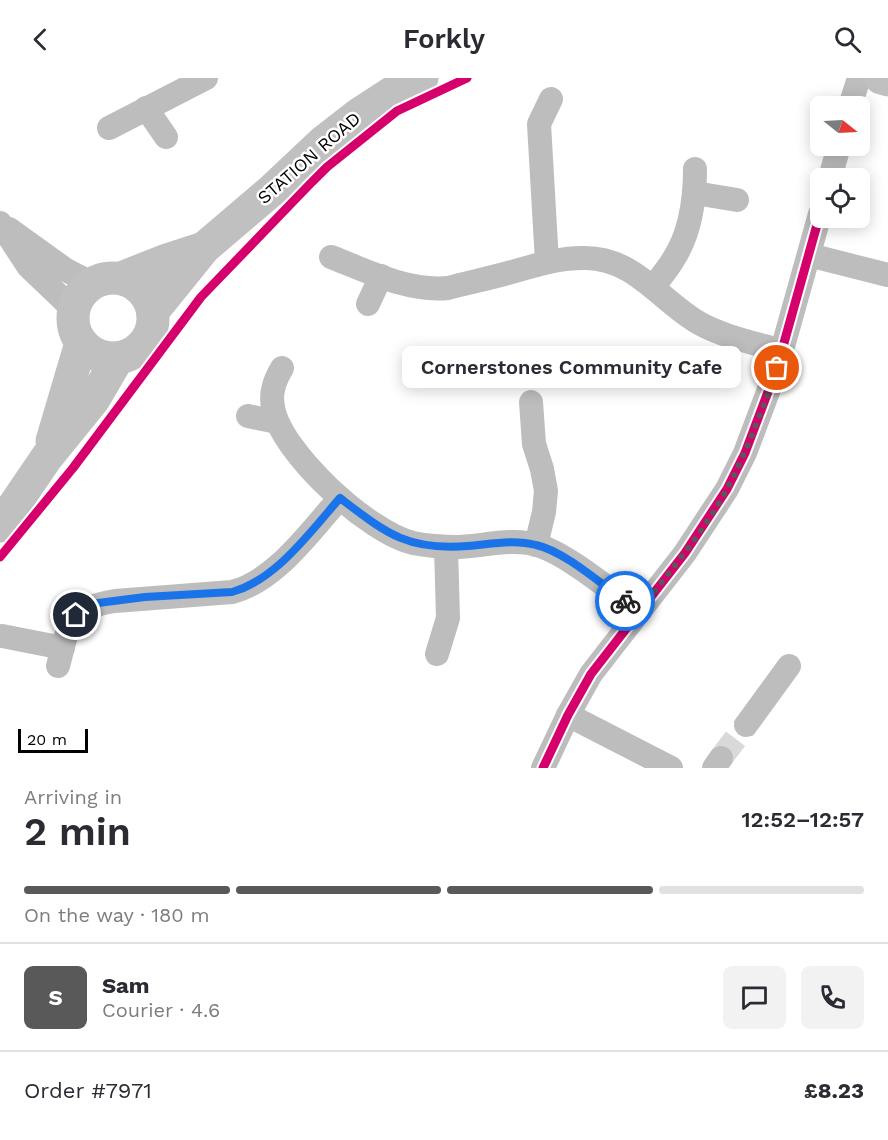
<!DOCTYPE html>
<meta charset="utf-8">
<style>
:root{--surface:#fff;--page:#f2f2f3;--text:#2b2b33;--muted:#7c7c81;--line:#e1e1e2;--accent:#595959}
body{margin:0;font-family:"Work Sans",sans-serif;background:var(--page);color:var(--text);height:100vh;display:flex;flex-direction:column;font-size:22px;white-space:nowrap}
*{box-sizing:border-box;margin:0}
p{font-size:20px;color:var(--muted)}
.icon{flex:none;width:33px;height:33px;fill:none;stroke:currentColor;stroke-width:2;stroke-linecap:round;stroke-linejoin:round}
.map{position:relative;height:690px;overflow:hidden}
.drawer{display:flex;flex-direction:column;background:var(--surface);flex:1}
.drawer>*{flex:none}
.needle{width:39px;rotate:108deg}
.fabs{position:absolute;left:810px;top:18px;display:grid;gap:12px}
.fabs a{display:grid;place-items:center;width:60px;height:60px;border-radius:9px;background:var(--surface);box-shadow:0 3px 15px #0003;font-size:30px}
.scale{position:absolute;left:18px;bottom:15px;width:70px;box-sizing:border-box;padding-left:6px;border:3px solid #000;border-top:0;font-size:16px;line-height:21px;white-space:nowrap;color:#000;-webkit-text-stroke:4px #fff;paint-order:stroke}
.pin{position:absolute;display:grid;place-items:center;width:51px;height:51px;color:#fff;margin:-26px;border:3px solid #fff;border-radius:50%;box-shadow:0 2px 6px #0007}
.courier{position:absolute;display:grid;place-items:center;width:60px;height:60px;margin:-30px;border:4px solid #1a73e8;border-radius:50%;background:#fff;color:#222;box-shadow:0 2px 8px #0007}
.bubble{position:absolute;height:42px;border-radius:9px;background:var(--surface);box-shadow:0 3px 15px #0003;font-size:20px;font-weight:600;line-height:42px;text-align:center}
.overview em{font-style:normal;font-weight:600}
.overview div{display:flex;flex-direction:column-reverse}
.overview{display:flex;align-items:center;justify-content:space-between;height:102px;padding:0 24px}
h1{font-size:39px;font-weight:600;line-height:45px}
.bar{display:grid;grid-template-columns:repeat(4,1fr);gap:9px 6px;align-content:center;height:72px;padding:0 24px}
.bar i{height:8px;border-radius:4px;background:var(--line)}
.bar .current{background:var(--accent)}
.bar p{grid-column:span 4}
.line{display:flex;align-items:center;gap:15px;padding:0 24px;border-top:2px solid var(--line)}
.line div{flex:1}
.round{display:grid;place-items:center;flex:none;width:63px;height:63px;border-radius:9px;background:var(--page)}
header{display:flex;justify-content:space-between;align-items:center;height:78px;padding:0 24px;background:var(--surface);font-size:27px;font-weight:600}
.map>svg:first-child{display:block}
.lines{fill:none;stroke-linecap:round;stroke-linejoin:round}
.street-tunnel{stroke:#d9d9d9;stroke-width:24;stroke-dasharray:24 12;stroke-linecap:butt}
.street{stroke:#bdbdbd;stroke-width:24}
.secondary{stroke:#c0c0c0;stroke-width:33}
.cycleway-casing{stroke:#fff;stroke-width:13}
.cycleway{stroke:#d6006c;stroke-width:9}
.done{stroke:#595959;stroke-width:6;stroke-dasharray:0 10.8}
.route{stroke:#1a73e8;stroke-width:8}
.labels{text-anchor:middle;stroke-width:5;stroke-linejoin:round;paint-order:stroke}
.street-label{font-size:18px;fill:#000;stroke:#fff}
</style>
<header><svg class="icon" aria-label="back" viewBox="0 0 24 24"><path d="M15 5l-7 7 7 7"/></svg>Forkly<svg class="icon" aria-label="search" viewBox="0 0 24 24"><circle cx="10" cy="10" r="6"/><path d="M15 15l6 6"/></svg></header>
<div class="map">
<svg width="888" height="690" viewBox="0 0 888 690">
<rect width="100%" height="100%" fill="#fff"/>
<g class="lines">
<!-- street-tunnel -->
<polyline class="street-tunnel" points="721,680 746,647"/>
<!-- street -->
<g class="street">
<polyline points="850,28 859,0"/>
<polyline points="146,30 166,59"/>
<polyline points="109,50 206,0"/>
<polyline points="830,100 839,68"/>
<polyline points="695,115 737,122"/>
<polyline points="0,145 28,188 74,232"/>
<polyline points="9,151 66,192 91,205"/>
<polyline points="809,177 888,197"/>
<path d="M331 179C367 193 408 214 448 210 471 204 495 199 519 192 540 186 563 179 586 180 634 180 662 224 699 245 724 259 755 265 782 273"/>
<polyline points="547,184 539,46 551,21"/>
<path d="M653 209C660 200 667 192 673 182 690 156 695 121 695 91"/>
<polyline points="368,226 381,198"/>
<path d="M282 290C275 302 270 314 273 329 280 374 369 455 413 465 428 468 443 469 458 469 485 468 514 459 540 468 570 478 612 514 639 533"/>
<polyline points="531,324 534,366 542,391 546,413 544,434 536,467"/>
<polyline points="248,338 277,344"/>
<polyline points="2,558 63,570"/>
<polyline points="437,576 448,540 446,469"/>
<path d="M58 588C69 547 68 530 115 523L232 514C276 503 311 452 340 420"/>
<polyline points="568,637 671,690"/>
<polyline points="746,647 789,588"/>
<polyline points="543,690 568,637 591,596 685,475 727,411 745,375 777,290 820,136"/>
<polyline points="714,690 721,680"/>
</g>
<!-- secondary -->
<g class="secondary">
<polyline points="881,0 888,2"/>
<circle cx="113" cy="240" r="40"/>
<polyline points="121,200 164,183 204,170"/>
<polyline points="153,233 204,170 272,112 323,64 359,36 396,12 422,0"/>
<polyline points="52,363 81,265"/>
<polyline points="0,448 47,379 94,321 118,280"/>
</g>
<!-- cycleway casing -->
<g class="cycleway-casing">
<g id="cycleway">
<polyline points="0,479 73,390 201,219 309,107 327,89 397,33 467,0"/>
<polyline points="543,690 568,637 591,596 685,475 727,411 745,375 777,290 820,136"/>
</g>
</g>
<!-- cycleway -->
<use href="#cycleway" class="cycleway"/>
</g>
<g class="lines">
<!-- done -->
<path class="done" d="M625 523 639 533C670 493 704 454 728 409 748 371 763 330 777 290"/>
<!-- route -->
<path class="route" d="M76 537 86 530 98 525 145 519 232 514C276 502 311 453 340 420 386 455 407 473 468 468 491 466 514 461 536 467 564 473 601 506 625 523"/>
</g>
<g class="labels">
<!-- street labels -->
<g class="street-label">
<text transform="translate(309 80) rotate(-41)" y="6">STATION ROAD</text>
</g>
</g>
</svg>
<div class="fabs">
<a><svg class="needle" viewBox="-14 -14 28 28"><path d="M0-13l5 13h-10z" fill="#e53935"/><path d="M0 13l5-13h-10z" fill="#7c7c81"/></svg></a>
<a><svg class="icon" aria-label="locate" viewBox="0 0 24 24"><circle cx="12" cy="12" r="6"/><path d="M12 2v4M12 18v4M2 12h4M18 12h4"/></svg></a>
</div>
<div class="scale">20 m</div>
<div class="pin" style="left:777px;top:290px;background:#ea580c"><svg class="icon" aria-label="bag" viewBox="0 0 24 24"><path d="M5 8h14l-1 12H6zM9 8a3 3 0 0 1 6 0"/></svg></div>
<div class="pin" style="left:76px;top:537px;background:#1f2937"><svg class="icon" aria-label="home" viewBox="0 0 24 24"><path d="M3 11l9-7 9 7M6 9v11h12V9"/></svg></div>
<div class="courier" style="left:625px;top:523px"><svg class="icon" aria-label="bike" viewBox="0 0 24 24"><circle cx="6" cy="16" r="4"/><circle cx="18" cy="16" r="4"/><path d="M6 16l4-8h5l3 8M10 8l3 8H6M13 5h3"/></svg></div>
<div class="bubble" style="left:402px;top:268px;width:339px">Cornerstones Community Cafe</div>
</div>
<section class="drawer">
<div class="overview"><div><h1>2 min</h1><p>Arriving in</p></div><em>12:52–12:57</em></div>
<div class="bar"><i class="current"></i><i class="current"></i><i class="current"></i><i></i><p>On the way · 180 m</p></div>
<div class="line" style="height:108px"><b class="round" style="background:var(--accent);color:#fff">S</b><div><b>Sam</b><p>Courier · 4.6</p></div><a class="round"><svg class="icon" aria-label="chat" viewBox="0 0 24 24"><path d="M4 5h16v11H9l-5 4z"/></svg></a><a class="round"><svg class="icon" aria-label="phone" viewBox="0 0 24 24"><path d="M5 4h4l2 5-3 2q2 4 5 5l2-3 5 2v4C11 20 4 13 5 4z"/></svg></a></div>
<div class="line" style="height:78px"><div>Order #7971</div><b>£8.23</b></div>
</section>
